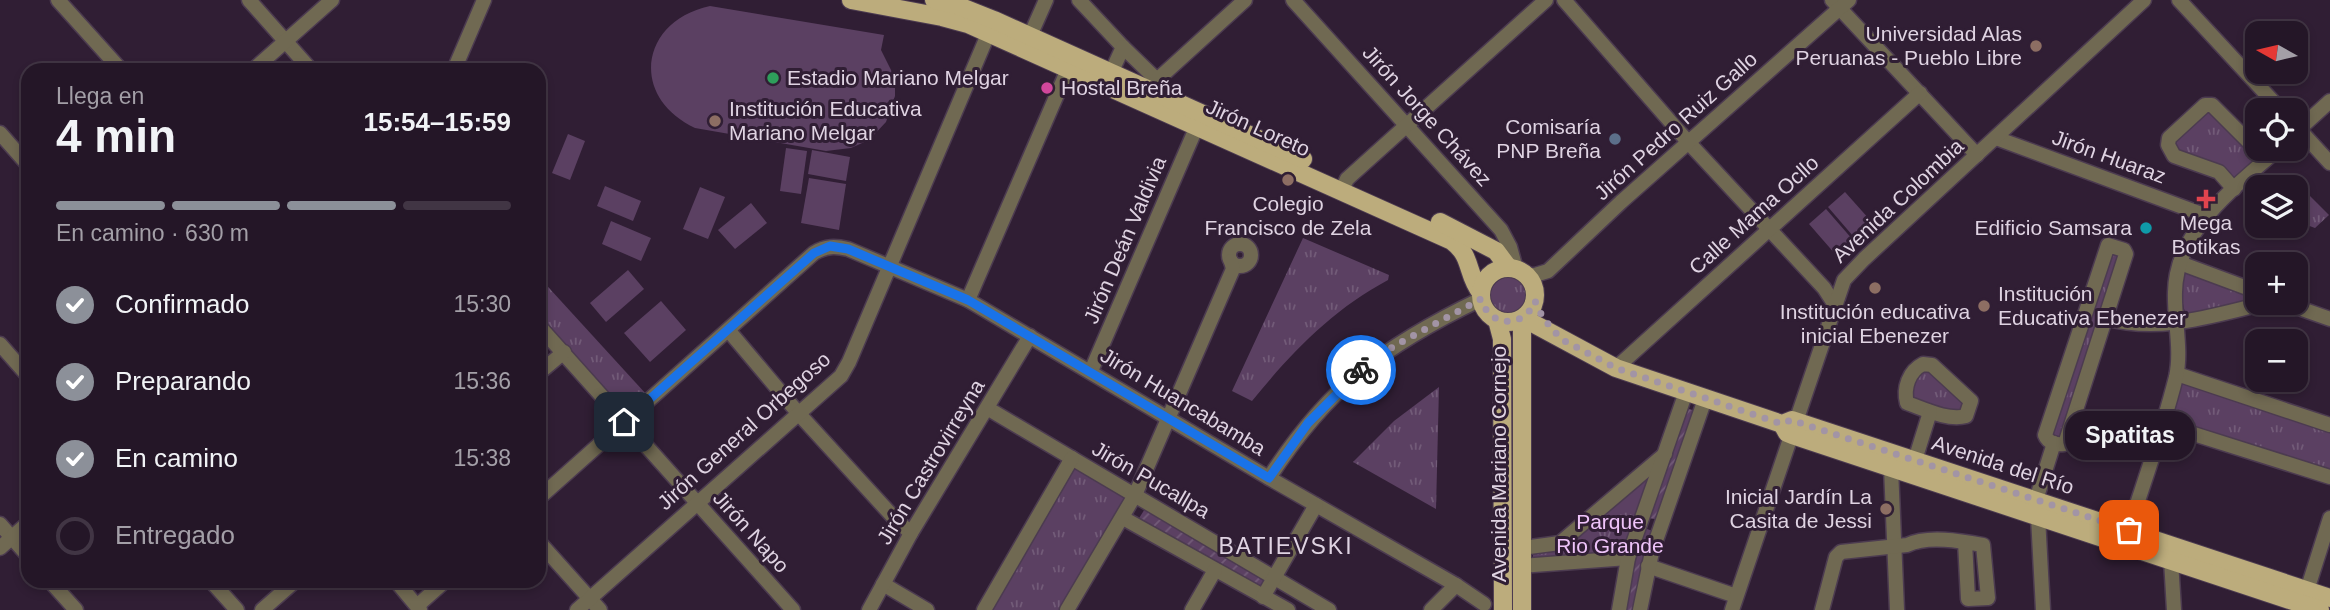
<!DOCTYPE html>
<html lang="es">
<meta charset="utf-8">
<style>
:root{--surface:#241627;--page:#302333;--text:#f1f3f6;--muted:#a39fa7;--line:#413544;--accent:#8c9099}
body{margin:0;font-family:Arial,sans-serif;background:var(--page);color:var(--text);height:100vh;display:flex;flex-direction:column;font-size:26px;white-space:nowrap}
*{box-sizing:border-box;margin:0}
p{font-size:23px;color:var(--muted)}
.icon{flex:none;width:38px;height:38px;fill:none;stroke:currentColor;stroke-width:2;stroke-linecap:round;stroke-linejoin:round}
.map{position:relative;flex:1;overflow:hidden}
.drawer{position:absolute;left:21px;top:63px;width:525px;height:525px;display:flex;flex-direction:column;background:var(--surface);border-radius:21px;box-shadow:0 4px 10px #0003,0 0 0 2px var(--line)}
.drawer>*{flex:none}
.needle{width:46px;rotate:278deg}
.fabs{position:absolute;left:2245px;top:21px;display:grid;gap:14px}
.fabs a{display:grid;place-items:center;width:63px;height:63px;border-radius:14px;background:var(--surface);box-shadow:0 4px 10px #0003,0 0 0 2px var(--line);font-size:35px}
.pin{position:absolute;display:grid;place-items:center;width:60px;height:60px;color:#fff;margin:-30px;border-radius:14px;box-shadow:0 4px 10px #0006}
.courier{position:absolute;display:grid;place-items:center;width:70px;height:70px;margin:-35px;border:5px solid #1a73e8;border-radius:50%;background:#fff;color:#222;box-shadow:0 2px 9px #0007}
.bubble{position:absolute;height:49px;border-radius:21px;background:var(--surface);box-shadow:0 4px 10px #0003,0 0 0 2px var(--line);font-size:23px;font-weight:800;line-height:49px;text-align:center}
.overview em{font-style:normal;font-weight:800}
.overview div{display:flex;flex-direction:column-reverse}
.overview{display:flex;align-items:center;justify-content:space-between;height:119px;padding:0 35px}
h1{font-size:46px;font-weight:800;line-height:52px}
.bar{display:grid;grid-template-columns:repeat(4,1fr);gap:10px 7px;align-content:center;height:84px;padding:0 35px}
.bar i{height:9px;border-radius:5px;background:var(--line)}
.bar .current{background:var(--accent)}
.bar p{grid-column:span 4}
ol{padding:0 35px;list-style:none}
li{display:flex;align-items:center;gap:21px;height:77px}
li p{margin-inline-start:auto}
li .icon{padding:7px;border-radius:50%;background:var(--accent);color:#fff;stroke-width:4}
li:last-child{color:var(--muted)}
li i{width:38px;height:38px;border:4px solid var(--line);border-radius:50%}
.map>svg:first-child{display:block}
.park{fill:url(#park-tufts)}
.garden{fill:url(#garden-furrows)}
.pitch{fill:#5b4062}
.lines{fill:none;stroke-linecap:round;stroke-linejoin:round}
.minor-casing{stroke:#4c3b50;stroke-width:17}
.major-casing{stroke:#4c3b50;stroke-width:20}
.minor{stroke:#706952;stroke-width:14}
.major{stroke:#bcac7c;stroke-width:18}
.done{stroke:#a294a5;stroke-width:7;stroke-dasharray:0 12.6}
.route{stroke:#1a73e8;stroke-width:9}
.education-dot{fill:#8d6e63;stroke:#301e34;stroke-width:2.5}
.leisure-dot{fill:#2e9e5b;stroke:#301e34;stroke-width:2.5}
.hotel-dot{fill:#d1479c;stroke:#301e34;stroke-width:2.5}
.service-dot{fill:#5c6f8a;stroke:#301e34;stroke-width:2.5}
.health-dot{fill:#e0444e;stroke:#301e34;stroke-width:2.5}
.culture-dot{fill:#0f9aa8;stroke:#301e34;stroke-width:2.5}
.labels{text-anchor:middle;stroke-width:6;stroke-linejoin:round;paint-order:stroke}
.poi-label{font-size:21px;fill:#dfd3e2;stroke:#301e34;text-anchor:end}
.street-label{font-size:21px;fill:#dfd3e2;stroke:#301e34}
.park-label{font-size:21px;fill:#efc4fa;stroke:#301e34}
.neighbourhood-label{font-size:23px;letter-spacing:2px;fill:#dfd3e2;stroke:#301e34}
</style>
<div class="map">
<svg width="2330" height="610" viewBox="0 0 2330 610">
<defs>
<pattern id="park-tufts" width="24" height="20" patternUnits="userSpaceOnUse" patternTransform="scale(1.75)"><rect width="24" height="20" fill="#5b4062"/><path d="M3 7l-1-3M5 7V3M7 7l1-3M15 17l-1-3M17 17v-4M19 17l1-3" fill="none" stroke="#725b78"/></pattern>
<pattern id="garden-furrows" width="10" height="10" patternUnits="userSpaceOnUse" patternTransform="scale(1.75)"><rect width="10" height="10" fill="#5b4062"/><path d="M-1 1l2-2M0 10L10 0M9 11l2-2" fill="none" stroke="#725b78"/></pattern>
</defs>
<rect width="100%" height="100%" fill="#301e34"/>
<!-- park -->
<g class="park">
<polygon points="2209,109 2260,157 2234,183 2174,149 2176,136"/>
<polygon points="2288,174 2329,215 2315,228 2296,221 2296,187 2273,187"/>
<path d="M1303 238 1389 275 1388 280C1332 310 1292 352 1252 401L1232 391Z"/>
<polygon points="2109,249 2123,253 2063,439 2050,436"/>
<path d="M2187 270 2257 296V301L2186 316C2182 302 2178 283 2187 270Z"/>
<polygon points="539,277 646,394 625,410 539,315"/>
<circle cx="1510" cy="297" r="20"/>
<polygon points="1926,369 1963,400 1962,415 1907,401 1911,376"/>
<polygon points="2180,380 2330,430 2330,473 2168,422"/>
<polygon points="1439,387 1436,509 1353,462 1394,421"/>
<polygon points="1075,464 1129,496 1060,610 989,610"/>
<polygon points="1652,469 1626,554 1533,563 1533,552 1560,549"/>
</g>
<!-- garden -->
<g class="garden">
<polygon points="1504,386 1516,389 1515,583 1502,583"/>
<polygon points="1685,408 1696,411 1659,520 1649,518"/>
<polygon points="1146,507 1267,577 1259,589 1138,520"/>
<polygon points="1642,527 1655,532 1636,610 1623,610 1628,580"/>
</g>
<!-- pitch -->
<g class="pitch">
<path d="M710 6 884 35 881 50 891 70 895 83V96L886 122 870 139 860 144 851 148 826 151 695 128C629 97 640 21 710 6Z"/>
<polygon points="568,134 585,141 570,180 552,173"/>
<polygon points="786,148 807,151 801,194 780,191"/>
<polygon points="812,150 850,157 846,181 808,174"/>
<polygon points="809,178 846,184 839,230 801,223"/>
<polygon points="605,186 641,201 633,221 597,206"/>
<polygon points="700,187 725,197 708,239 683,229"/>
<polygon points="1845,192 1870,220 1853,236 1828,207"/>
<polygon points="751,203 767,223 735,249 718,230"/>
<polygon points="1826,209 1853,240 1836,255 1809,224"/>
<polygon points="611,221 651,238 641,261 602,244"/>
<polygon points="628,270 644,289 606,322 590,303"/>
<polygon points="661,301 686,330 650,362 624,333"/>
</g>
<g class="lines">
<!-- minor casing -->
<g class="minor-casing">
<g id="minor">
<polyline points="58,0 121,70"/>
<polyline points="249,0 311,70"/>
<polyline points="1079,0 1123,47 1111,73"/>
<polyline points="1293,0 1501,230 1510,247 1516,269"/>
<polyline points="1564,0 1689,143 1824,288 1835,305"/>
<polyline points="1832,0 1977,155"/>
<polyline points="2179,0 2281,110"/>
<polyline points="1030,36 1046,0"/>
<polyline points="1123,47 1157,80"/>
<polyline points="253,70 332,0"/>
<polyline points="454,70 484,0"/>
<polyline points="1152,92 1157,80 1245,0"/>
<polyline points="2296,126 2330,163"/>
<polyline points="2296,132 2330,101"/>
<polyline points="0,133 28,165"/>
<polyline points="1996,138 2207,216"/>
<polyline points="2234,189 2219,172 2174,156 2168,145 2169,138 2205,105 2212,105 2266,159"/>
<polyline points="1342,190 1347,179 1546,0"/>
<circle cx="1240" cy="255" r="11"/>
<path d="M2108 245 2124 250 2126 254 2066 441 2064 444C2057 445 2048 443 2045 435Z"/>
<polyline points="2180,263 2258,292"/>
<polyline points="1527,275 1535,275 1548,271 1621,202 1849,0"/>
<polyline points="968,300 1072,60"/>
<polyline points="2285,303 2330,319"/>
<path d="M2106 318C2160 334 2214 315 2266 303"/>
<polyline points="539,326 793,610"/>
<polyline points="729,331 799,414 896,520 911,533"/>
<polyline points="0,344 28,376"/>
<path d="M1923 364 1932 365 1971 401 1966 416C1948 421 1924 409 1907 403 1903 388 1909 371 1923 364Z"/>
<polyline points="1616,368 1920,93"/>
<polyline points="1091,371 1197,126"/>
<polyline points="539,373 564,352"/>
<polyline points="2177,374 2330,425"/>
<polyline points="987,408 1329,610"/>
<polyline points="2162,424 2330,477"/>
<polyline points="1894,458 1891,468 1897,610"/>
<polyline points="1915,460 1930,412"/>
<path d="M1269 478C1328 387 1383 346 1481 299"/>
<path d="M539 498 814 253C826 246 835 246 848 249L968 300 1269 478 1456 585 1484 604"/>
<polyline points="2036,500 2054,443"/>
<polyline points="2038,517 2043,610"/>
<polyline points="1123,518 1288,610"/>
<polyline points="0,524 28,556"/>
<path d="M2125 541C2142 487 2162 433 2176 377 2182 350 2174 320 2175 292 2176 229 2236 187 2278 149"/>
<polyline points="539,542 600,610"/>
<polyline points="0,548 28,523"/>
<polyline points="1522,548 1560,543 1665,454"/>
<polyline points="2171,560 2174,610"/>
<polyline points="1522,566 1628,558"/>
<polyline points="1648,566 1736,596"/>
<polyline points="50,581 76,610"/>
<polyline points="211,581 237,610"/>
<polyline points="396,581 420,610"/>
<polyline points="883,584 927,610"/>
<polyline points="1263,597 1316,505"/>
<polyline points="2304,600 2330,518"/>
<polyline points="417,606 445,581"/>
<polyline points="262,610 295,581"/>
<polyline points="577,610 841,376 849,362 992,25"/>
<polyline points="869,610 911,533 1030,336"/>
<polyline points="984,610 1072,458"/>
<polyline points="1067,610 1135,495 1233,269 1231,261"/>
<polyline points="1192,610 1215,570"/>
<polyline points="1431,610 1456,585"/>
<polyline points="1619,610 1628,558 1686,392"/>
<polyline points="1640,610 1652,552 1705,399"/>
<polyline points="1732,610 1844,280 1864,259 2144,0"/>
<path d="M1822 610 1836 557 1841 552 1907 545C1928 535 1961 541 1983 545L1988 598 1968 599 1965 542"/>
</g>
</g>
<!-- major casing -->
<g class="major-casing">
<g id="major">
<path d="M851 0 942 17 968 24 1452 241C1473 257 1466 274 1481 293"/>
<polyline points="934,0 956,5 994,20 1303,159"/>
<polyline points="1440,222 1496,251 1508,267"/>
<circle cx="1508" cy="295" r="27"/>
<polyline points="1523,318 1616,368 1782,424 1792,420 2330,598"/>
<polyline points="1522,319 1522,610"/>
<polyline points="1497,320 1502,339 1503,610"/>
<polyline points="1782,424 1787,433 1792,435 2320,610"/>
</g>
</g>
<!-- minor -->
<use href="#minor" class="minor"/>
<!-- major -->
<use href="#major" class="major"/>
</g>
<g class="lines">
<!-- done -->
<path class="done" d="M1361 370 1394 346 1481 299C1490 328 1524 329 1535 301L1543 318 1561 339 1616 368 1782 424 1791 420 2129 530"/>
<!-- route -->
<polyline class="route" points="624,422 814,253 830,246 848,249 968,300 1269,478 1308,423 1361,370"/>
</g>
<!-- markers -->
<g class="education-dot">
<circle cx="2036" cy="46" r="7"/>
<circle cx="715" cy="121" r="7"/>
<circle cx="1288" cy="180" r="7"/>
<circle cx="1875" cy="288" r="7"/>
<circle cx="1984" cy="306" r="7"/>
<circle cx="1886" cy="509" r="7"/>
</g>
<circle class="leisure-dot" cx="773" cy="78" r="7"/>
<circle class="hotel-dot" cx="1047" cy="88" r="7"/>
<circle class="service-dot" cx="1615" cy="139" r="7"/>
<path class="health-dot" d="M2202.5 188.5h7v7h7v7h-7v7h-7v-7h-7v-7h7z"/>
<circle class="culture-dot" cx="2146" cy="228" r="7"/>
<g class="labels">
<!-- poi labels -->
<g class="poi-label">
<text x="2022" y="41">Universidad Alas<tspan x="2022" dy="24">Peruanas - Pueblo Libre</tspan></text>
<text x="787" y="85" text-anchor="start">Estadio Mariano Melgar</text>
<text x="1061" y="95" text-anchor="start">Hostal Breña</text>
<text x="729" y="116" text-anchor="start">Institución Educativa<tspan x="729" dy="24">Mariano Melgar</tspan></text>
<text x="1601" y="134">Comisaría<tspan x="1601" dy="24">PNP Breña</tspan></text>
<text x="1288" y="211" text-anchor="middle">Colegio<tspan x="1288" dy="24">Francisco de Zela</tspan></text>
<text x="2206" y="230" text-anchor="middle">Mega<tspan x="2206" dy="24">Botikas</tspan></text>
<text x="2132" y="235">Edificio Samsara</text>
<text x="1998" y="301" text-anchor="start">Institución<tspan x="1998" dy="24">Educativa Ebenezer</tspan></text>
<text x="1875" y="319" text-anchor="middle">Institución educativa<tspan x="1875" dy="24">inicial Ebenezer</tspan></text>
<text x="1872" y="504">Inicial Jardín La<tspan x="1872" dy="24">Casita de Jessi</tspan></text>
</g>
<!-- street labels -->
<g class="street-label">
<text transform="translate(1427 116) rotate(48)" y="7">Jirón Jorge Chávez</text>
<text transform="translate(1676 126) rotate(-42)" y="7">Jirón Pedro Ruiz Gallo</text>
<text transform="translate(1258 128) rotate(24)" y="7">Jirón Loreto</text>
<text transform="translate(2109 157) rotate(20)" y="7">Jirón Huaraz</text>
<text transform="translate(1898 201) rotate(-43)" y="7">Avenida Colombia</text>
<text transform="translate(1754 215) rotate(-42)" y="7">Calle Mama Ocllo</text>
<text transform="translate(1125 240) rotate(-67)" y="7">Jirón Deán Valdivia</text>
<text transform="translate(1183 402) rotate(31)" y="7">Jirón Huancabamba</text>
<text transform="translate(744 431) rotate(-42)" y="7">Jirón General Orbegoso</text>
<text transform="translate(931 462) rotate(-59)" y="7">Jirón Castrovirreyna</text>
<text transform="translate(1499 464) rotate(-90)" y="7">Avenida Mariano Cornejo</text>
<text transform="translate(2003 465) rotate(18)" y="7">Avenida del Río</text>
<text transform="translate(1151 480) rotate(30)" y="7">Jirón Pucallpa</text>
<text transform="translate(751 532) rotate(48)" y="7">Jirón Napo</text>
</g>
<!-- park labels -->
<g class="park-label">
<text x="1610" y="529">Parque<tspan x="1610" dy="24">Rio Grande</tspan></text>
</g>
<!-- neighbourhood labels -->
<g class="neighbourhood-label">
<text x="1286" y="554">BATIEVSKI</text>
</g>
</g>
</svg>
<div class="fabs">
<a><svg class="needle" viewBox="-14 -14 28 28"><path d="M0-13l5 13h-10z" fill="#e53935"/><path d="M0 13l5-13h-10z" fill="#a39fa7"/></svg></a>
<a><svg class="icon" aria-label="locate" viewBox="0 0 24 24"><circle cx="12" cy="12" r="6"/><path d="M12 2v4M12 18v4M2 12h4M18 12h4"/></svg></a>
<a><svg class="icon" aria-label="layers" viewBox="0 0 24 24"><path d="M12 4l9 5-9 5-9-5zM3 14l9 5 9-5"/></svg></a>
<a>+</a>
<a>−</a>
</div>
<div class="pin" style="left:2129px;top:530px;background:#ea580c"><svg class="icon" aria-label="bag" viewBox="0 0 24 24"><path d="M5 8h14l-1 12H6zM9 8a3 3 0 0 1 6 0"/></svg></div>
<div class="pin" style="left:624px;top:422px;background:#1f2937"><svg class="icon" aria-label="home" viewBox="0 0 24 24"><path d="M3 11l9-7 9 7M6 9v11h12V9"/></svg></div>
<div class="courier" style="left:1361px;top:370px"><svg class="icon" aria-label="bike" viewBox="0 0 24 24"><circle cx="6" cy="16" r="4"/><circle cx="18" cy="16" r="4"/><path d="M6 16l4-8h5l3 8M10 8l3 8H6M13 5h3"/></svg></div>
<div class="bubble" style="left:2065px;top:411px;width:130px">Spatitas</div>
<section class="drawer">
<div class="overview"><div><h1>4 min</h1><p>Llega en</p></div><em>15:54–15:59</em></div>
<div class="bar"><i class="current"></i><i class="current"></i><i class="current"></i><i></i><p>En camino · 630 m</p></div>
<ol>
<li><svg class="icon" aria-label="check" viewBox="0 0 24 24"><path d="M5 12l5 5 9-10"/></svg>Confirmado<p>15:30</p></li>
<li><svg class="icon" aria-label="check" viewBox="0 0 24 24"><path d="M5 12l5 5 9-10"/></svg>Preparando<p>15:36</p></li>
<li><svg class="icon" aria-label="check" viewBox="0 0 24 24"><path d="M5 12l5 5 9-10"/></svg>En camino<p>15:38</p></li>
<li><i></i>Entregado</li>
</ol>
</section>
</div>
